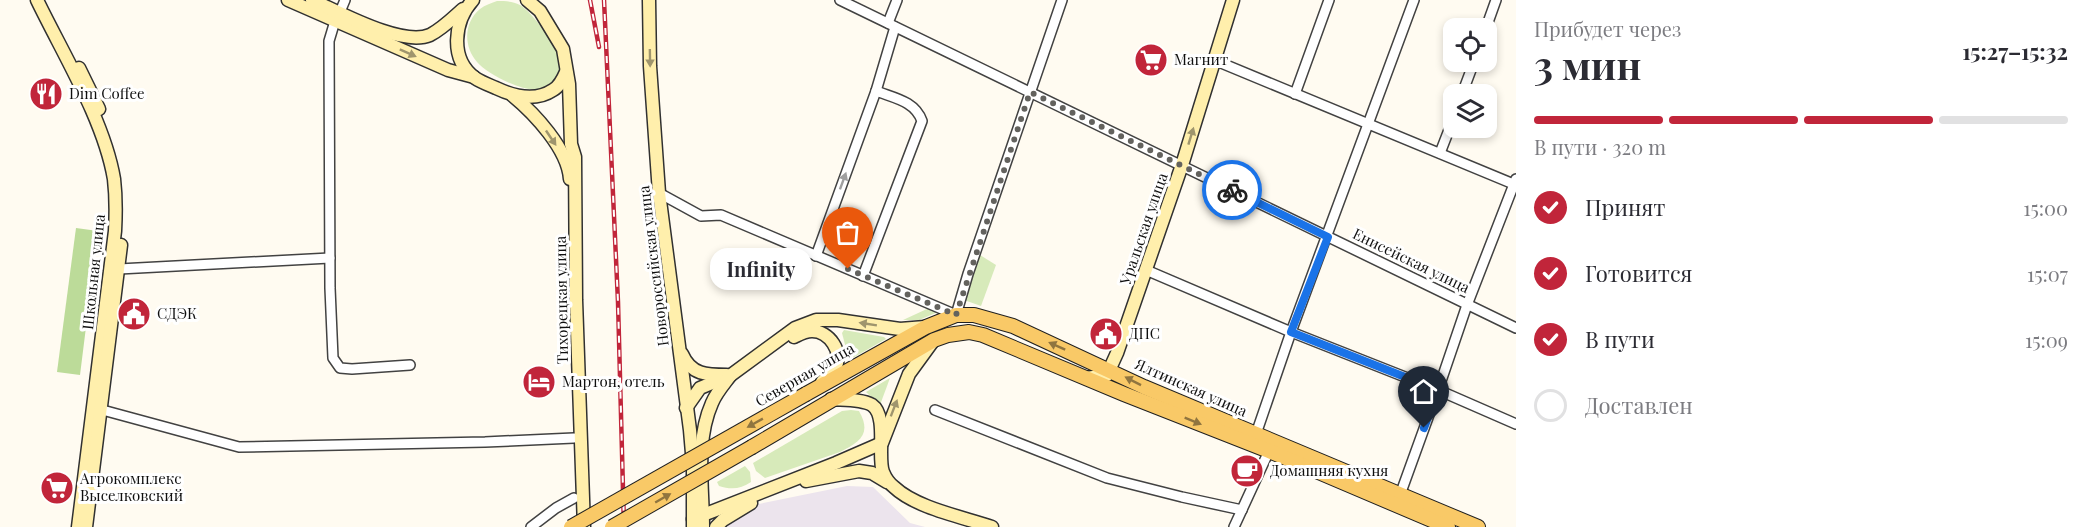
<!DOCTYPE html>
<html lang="ru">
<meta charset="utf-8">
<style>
:root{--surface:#fff;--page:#f2f2f3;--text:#2b2b33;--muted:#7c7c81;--line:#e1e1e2;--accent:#c1253a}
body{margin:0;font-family:"Playfair Display",serif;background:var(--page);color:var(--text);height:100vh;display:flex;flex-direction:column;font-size:22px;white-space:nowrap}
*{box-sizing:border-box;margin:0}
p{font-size:20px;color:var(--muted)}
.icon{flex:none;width:33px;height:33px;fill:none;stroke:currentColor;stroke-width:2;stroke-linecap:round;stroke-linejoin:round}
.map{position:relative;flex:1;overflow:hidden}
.side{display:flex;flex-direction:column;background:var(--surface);width:570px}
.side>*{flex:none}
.buttons{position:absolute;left:1443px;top:18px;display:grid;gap:12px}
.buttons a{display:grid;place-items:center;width:54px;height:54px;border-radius:12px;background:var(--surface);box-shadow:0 3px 9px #0003;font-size:30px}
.pin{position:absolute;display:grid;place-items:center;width:51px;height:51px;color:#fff;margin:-62px -26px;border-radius:50% 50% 50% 0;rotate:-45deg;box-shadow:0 0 6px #0007}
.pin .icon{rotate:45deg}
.courier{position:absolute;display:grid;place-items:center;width:60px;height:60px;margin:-30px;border:4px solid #1a73e8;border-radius:50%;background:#fff;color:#222;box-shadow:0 2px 8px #0007}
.bubble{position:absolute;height:42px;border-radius:18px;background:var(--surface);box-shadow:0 3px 9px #0003;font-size:20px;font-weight:700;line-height:42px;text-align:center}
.overview em{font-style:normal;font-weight:700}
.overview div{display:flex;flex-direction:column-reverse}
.overview{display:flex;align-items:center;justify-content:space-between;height:102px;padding:0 18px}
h1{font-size:39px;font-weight:700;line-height:45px}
.bar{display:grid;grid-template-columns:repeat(4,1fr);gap:9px 6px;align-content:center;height:72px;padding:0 18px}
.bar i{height:8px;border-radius:4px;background:var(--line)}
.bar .on{background:var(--accent)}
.bar p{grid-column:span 4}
ol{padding:0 18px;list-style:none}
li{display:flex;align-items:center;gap:18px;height:66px}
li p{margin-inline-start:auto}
li .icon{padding:6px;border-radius:50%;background:var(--accent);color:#fff;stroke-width:4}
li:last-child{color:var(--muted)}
li i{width:33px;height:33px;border:3px solid var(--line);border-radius:50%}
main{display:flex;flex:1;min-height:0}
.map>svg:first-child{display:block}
.industrial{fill:#ece4ed}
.green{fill:#d7eaba}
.forest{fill:#bcdb99}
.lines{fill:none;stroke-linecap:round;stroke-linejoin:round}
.street-casing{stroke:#424242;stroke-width:12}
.secondary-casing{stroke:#313131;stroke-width:15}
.primary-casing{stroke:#202020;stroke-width:16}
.street{stroke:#fff;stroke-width:9}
.secondary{stroke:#ffefac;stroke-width:12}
.primary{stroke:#f9c967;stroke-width:14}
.rail-casing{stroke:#c1253a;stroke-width:4.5}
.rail{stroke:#fff;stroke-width:2;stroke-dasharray:7;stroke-linecap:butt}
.primary-bridge-casing{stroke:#202020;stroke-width:16;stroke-linecap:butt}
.primary-bridge{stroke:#f9c967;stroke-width:14}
.oneway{fill:#9f956d}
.oneway2{fill:#9f9f9f}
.oneway3{fill:#90753f}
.done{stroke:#63625e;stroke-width:6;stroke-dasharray:0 10.8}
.route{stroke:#1a73e8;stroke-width:8}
.labels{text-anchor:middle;stroke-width:6;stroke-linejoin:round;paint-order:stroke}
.poi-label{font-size:15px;fill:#0f0f0f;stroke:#fff;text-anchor:start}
.street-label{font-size:15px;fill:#0f0f0f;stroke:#fff}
</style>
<main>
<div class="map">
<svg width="1516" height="527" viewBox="0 0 1516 527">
<rect width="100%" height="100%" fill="#fffbf1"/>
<!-- industrial -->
<polygon class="industrial" points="847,486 873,487 910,523 925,527 723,527 754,505"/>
<!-- green -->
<g class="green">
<path d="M497 1C505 1 513 1 520 5 532 12 561 50 562 65 562 74 555 83 548 87 532 98 488 75 477 62 463 46 464 22 480 9 485 5 492 3 497 1Z"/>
<polygon points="980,255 996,265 981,306 964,300"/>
<polygon points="929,308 938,312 919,320 903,320"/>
<polygon points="844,330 884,337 886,339 849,360 842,333"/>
<polygon points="890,378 880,405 866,392"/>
<path d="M851 410 859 411C872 434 860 442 840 452L765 478 756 471 753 463 842 411Z"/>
<path d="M745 466 750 472 751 482C741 489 731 490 719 486L717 482Z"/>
</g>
<!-- forest -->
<polygon class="forest" points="76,228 98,231 80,375 57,372"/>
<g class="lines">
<!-- street casing -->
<g class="street-casing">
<g id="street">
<polyline points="840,0 1516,328"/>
<polyline points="340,12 345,0"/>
<polyline points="335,21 329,41 330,288 333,358 340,368 352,369 410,365"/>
<polyline points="888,23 897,0"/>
<polyline points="1486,28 1496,0"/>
<polyline points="1214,60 1516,185"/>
<polyline points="1295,94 1329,0"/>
<polyline points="1462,94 1474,62"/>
<polyline points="1440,153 1454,117"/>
<polyline points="659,193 701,216 721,215 956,315 968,274 1062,0"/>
<polyline points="816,256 876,91 895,27"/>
<polyline points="119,269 330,258"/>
<polyline points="1146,270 1291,332 1438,390 1516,424"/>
<path d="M863 276 922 121C915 101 894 98 876 91"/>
<polyline points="95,408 239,447 485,442 574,438"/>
<polyline points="935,410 1107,478 1182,497 1242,510"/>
<polyline points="1256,434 1291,332 1414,0"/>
<polyline points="1400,495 1438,390 1467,305 1516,179"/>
<polyline points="531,527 556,508 574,498"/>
<polyline points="1234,527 1269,451"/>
</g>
</g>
<!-- secondary casing -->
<g class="secondary-casing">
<g id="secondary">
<path d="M37 0C63 54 104 120 114 179 116 196 116 213 115 231L78 527"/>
<polyline points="288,0 448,70 474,77"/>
<path d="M312 0C339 12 402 47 430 35 442 29 453 18 463 9"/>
<path d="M473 0C454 21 449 59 475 78 481 82 489 85 496 88 513 96 535 102 553 90 560 86 563 79 566 72"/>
<polyline points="527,0 540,11 563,49 569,84 571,144 575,157 576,300 584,527"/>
<polyline points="649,0 650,66 659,193 690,430 693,465 693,527"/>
<polyline points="79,68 99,109"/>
<path d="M512 95C534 113 568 149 570 179"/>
<path d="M794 337C800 334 805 331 812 331 829 331 844 352 835 368 833 373 826 378 822 382"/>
<path d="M682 354C691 375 707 375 727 375"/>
<polyline points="1086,378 1107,375 1117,353 1182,165 1233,0"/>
<path d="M831 399C843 400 862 399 872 405 888 416 877 457 883 472 885 477 890 484 894 487 916 508 963 517 992 527"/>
<polyline points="686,408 700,388 731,375 795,328 816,320 838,320 900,329 925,327"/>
<polyline points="806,481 859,471 872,473 887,482"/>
<polyline points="693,519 836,463 882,443 909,374 933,341"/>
<polyline points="86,527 121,245"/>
<path d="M703 527C703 486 695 441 712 403 716 393 724 384 730 376"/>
<polyline points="716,527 723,520 751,503"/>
</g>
</g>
<!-- primary casing -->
<g class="primary-casing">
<g id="primary">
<polyline points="806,394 926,327 956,315 974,315 1013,326 1144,387 1478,527"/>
<polyline points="752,447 934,340 948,335 969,332 983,335 1124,394 1269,451 1448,527"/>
</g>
</g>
<!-- street -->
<use href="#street" class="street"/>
<!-- secondary -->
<use href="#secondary" class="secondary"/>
<!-- primary -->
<use href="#primary" class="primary"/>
<!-- rail casing -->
<g class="rail-casing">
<g id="rail">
<polyline points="590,0 599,47"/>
<polyline points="604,0 618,302 624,527"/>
</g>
</g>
<!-- rail -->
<use href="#rail" class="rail"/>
<!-- primary-bridge casing -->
<g class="primary-bridge-casing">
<g id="primary-bridge">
<polyline points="571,527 806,394"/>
<polyline points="612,527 752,447"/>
</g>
</g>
<!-- primary-bridge -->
<use href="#primary-bridge" class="primary-bridge"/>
</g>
<!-- one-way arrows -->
<defs><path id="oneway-solid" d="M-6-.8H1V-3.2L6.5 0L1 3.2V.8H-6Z" transform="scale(1.5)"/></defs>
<g class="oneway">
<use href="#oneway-solid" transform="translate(408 53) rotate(24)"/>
<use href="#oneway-solid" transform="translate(650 58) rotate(89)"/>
<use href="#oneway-solid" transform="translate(1191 136) rotate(-73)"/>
<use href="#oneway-solid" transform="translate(551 138) rotate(56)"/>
<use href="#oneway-solid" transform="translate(868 324) rotate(-171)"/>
<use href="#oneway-solid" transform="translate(894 408) rotate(-69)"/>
</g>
<use class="oneway2" href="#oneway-solid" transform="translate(843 181) rotate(-70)"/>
<g class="oneway3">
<use href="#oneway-solid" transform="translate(1057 346) rotate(-156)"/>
<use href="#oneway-solid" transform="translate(1133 381) rotate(-153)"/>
<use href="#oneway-solid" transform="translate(1193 421) rotate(22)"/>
<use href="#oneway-solid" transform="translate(755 423) rotate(151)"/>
<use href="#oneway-solid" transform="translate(663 498) rotate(-30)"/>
</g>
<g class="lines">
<!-- done -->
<polyline class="done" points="848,269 956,315 1030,92 1232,190"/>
<!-- route -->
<polyline class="route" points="1232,190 1328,237 1291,332 1438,390 1424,428"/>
</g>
<!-- icons -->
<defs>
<g id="supermarket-disc" transform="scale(1.725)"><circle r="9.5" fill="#c1253a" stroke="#fff"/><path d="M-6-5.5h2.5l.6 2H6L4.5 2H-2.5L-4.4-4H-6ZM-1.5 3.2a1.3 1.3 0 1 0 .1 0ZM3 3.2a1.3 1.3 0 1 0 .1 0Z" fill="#fff"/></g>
<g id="restaurant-disc" transform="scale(1.725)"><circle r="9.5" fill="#c1253a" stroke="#fff"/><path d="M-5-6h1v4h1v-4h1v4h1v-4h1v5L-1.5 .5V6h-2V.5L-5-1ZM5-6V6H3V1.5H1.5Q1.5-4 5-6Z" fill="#fff"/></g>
<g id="civic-disc" transform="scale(1.725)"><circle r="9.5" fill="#c1253a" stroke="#fff"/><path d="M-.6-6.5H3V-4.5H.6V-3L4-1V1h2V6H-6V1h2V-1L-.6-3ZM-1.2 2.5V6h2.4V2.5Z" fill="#fff"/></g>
<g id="hotel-disc" transform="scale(1.725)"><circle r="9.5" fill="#c1253a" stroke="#fff"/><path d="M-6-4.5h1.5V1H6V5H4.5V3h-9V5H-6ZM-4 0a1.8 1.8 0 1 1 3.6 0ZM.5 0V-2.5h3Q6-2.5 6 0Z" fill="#fff"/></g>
<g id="cafe-disc" transform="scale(1.725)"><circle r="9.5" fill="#c1253a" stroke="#fff"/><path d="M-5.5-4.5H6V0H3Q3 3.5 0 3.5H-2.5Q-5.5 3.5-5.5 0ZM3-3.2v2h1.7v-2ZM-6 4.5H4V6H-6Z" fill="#fff"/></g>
</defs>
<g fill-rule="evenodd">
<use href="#supermarket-disc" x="1151" y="60"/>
<use href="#restaurant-disc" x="46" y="94"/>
<use href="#civic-disc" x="134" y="314"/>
<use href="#civic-disc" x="1106" y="334"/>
<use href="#hotel-disc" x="539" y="382"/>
<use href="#cafe-disc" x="1247" y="471"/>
<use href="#supermarket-disc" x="57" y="488"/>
</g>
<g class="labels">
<!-- poi labels -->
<g class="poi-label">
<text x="1174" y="65">Магнит</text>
<text x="69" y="99">Dim Coffee</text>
<text x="157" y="319">СДЭК</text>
<text x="1129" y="339">ДПС</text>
<text x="562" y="387">Мартон, отель</text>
<text x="1270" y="476">Домашняя кухня</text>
<text x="80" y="484">Агрокомплекс<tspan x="80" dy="17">Выселковский</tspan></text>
</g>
<!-- street labels -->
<g class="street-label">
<text transform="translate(1144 229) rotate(-71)" y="5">Уральская улица</text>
<text transform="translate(1411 261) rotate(26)" y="5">Енисейская улица</text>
<text transform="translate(654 266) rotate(-97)" y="5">Новороссийская улица</text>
<text transform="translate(94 272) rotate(-84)" y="5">Школьная улица</text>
<text transform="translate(562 300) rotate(-91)" y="5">Тихорецкая улица</text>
<text transform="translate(805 375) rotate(-30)" y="5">Северная улица</text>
<text transform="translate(1191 388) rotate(24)" y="5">Ялтинская улица</text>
</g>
</g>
</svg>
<div class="buttons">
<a><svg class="icon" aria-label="locate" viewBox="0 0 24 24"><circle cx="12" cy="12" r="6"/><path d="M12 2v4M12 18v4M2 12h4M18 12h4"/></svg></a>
<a><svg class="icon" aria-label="layers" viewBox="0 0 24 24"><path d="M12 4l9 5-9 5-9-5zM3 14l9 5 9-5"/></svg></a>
</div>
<div class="pin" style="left:848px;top:269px;background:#ea580c"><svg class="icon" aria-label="bag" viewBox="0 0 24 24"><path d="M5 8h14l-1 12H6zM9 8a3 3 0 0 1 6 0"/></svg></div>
<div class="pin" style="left:1424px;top:428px;background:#1f2937"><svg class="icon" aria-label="home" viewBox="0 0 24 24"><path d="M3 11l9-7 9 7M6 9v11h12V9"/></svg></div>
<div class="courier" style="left:1232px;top:190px"><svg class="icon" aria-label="bike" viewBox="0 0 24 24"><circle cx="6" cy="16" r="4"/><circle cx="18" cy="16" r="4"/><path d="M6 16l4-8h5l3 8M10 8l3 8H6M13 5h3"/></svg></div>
<div class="bubble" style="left:710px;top:248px;width:102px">Infinity</div>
</div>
<section class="side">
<div class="overview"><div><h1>3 мин</h1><p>Прибудет через</p></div><em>15:27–15:32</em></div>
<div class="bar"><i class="on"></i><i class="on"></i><i class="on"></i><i></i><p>В пути · 320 m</p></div>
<ol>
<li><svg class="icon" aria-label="check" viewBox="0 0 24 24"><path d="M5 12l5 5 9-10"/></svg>Принят<p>15:00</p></li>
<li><svg class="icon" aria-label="check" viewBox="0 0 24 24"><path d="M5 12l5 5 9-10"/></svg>Готовится<p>15:07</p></li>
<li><svg class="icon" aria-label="check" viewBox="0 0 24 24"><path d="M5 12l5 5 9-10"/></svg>В пути<p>15:09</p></li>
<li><i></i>Доставлен</li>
</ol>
</section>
</main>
